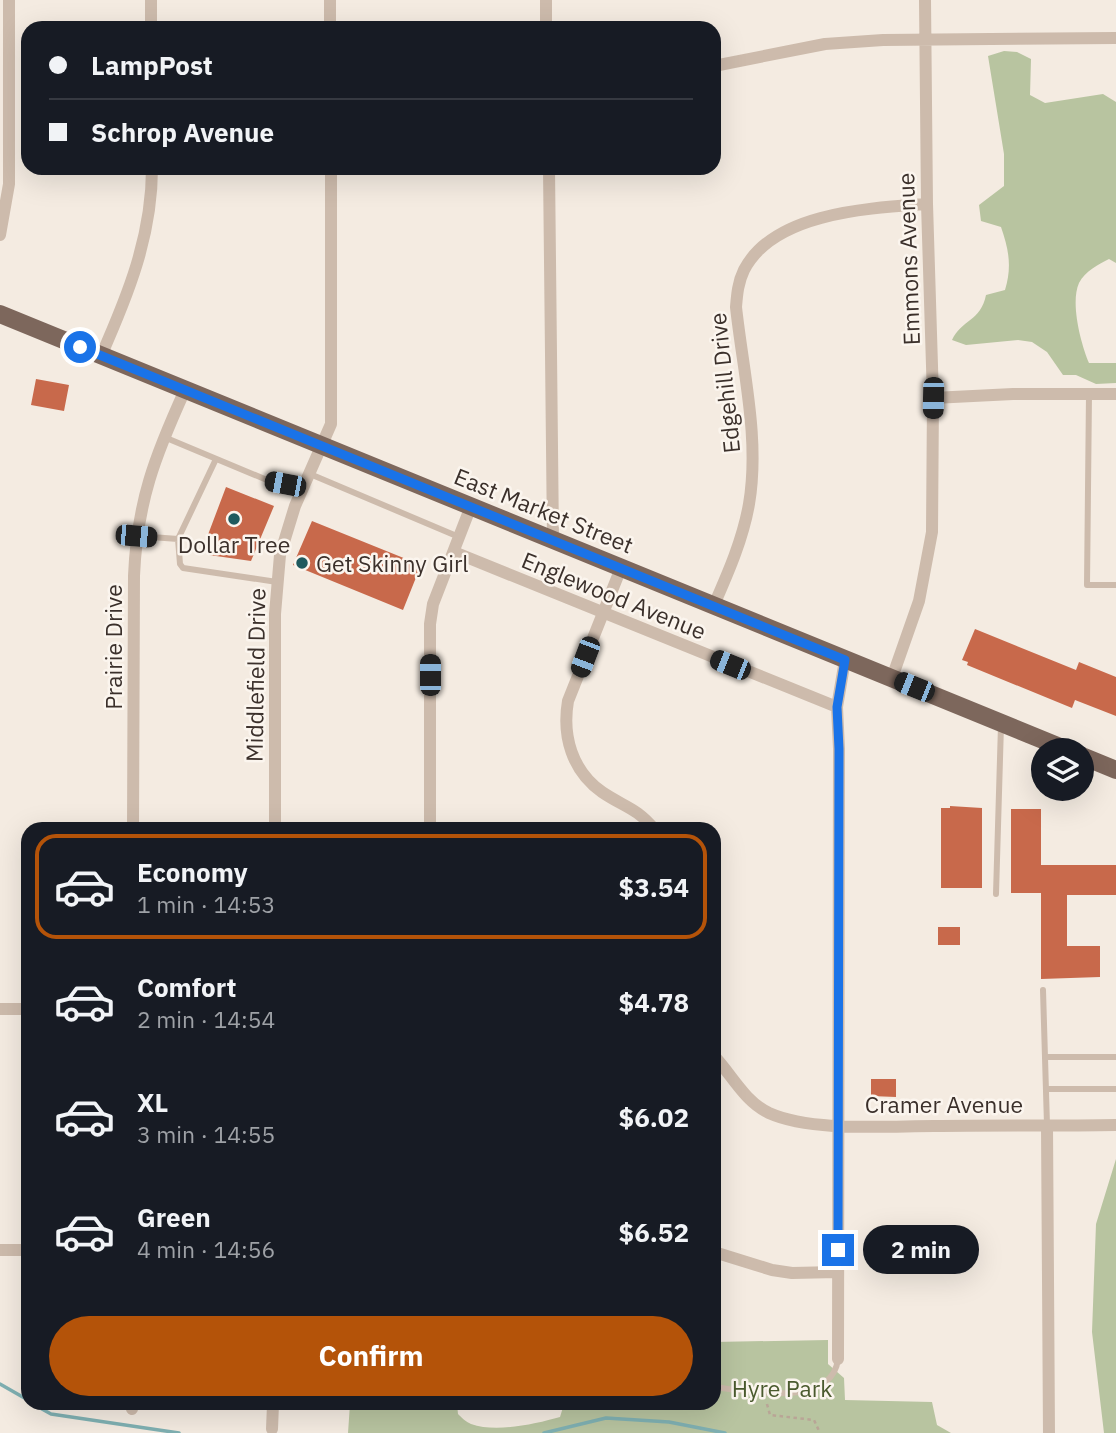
<!DOCTYPE html>
<html lang="en">
<head>
<meta charset="utf-8">
<style>
	:root { --surface:#171b24; --page:#242831; --text:#f1f3f6; --muted:#9ea1a6; --line:#363941; --accent:#b45309 }
	body { margin:0; font-family:"IBM Plex Sans",sans-serif; background:var(--page); color:var(--text); height:100vh; display:flex; flex-direction:column; font-size:26px; white-space:nowrap }
	* { box-sizing:border-box; margin:0 }
	p { font-size:23px; color:var(--muted) }
	.icon { flex:none; width:38px; height:38px; fill:none; stroke:currentColor; stroke-width:2; stroke-linecap:round; stroke-linejoin:round }
	.map { position:relative; flex:1; overflow:hidden }
	.sheet { position:absolute; left:21px; top:822px; width:700px; height:588px; display:flex; flex-direction:column; background:var(--surface); border-radius:21px; box-shadow:0 7px 28px #0002 }
	.sheet>* { flex:none }
	.hud { position:absolute; left:21px; top:21px; width:700px; height:154px; border-radius:21px; box-shadow:0 7px 28px #0002; display:grid; align-content:center; height:154px; padding:0 28px; background:var(--surface) }
	.buttons { position:absolute; left:1031px; top:738px; display:grid; gap:14px }
	.buttons a { display:grid; place-items:center; width:63px; height:63px; border-radius:50%; background:var(--surface); box-shadow:0 7px 28px #0002; font-size:35px }
	.end { position:absolute; width:32px; height:32px; margin:-16px; border:9px solid #1a73e8; background:#fff; box-shadow:0 0 0 4px #fff }
	.from { border-radius:50% }
	.bubble { position:absolute; height:49px; border-radius:24px; background:var(--surface); box-shadow:0 7px 28px #0002; font-size:23px; font-weight:700; line-height:49px; text-align:center }
	.car { position:absolute; width:21px; height:42px; margin:-21px -10px; border-radius:9px; box-shadow:0 0 5px 2px #0007; background:linear-gradient(#222 24%,#8ab4d8 0 40%,#222 0 76%,#8ab4d8 0 86%,#222 0) }
	.hud b { display:flex; align-items:center; gap:24px; height:66px; font-size:26px }
	.hud b+b { border-top:2px solid var(--line) }
	.hud i { width:18px; height:18px; background:var(--text) }
	ul { padding:12px 0 0; list-style:none }
	li { display:flex; align-items:center; gap:21px; height:105px; margin:0 14px 10px; padding:0 14px; border:4px solid transparent; border-radius:21px }
	li div { flex:1 }
	li b { display:block; font-size:26px }
	li em { font-style:normal; font-weight:700 }
	li.on { border-color:var(--accent) }
	li>.icon { width:63px; height:63px; stroke-width:1.5 }
	.button { display:flex; gap:14px; margin-top:auto; padding:14px 28px }
	.button a { flex:1; height:80px; border-radius:42px; background:var(--accent); color:#fff; font-size:28px; font-weight:700; line-height:80px; text-align:center }
	.map>svg:first-child { display:block }
	.green { fill:#b8c4a0 }
	.lines { fill:none; stroke-linecap:round; stroke-linejoin:round }
	.stream { stroke:#7fb0b2; stroke-width:3.5 }
	.building { fill:#c8694b }
	.path { stroke:#b9a596; stroke-width:2.5; stroke-dasharray:3.5 3.5; stroke-linecap:butt }
	.service { stroke:#cdbbac; stroke-width:6 }
	.minor { stroke:#cdbbac; stroke-width:12 }
	.primary { stroke:#7d675c; stroke-width:18 }
	.route { stroke:#1a73e8; stroke-width:9 }
	.poi-dot { fill:#1f5a5e; stroke:#fbf5ee; stroke-width:2.5 }
	.labels { text-anchor:middle; dominant-baseline:central; stroke-width:5; stroke-linejoin:round; paint-order:stroke }
	.street-label { font-size:23px; fill:#3b302b; stroke:#fbf5ee }
	.poi-label { font-size:23px; fill:#3b302b; stroke:#fbf5ee }
	.park-label { font-size:23px; fill:#4a5a2e; stroke:#fbf5ee }
</style>
</head>
<body>
<div class="map">
<svg width="1116" height="1433" viewBox="0 0 1116 1433">
	<rect width="100%" height="100%" fill="#f4ebe1"/>
	<path class="green" d="M1004 51 1017 52 1031 59 1030 95 1045 103 1103 94 1116 102V263L1109 259C1099 264 1085 271 1079 283 1070 303 1081 344 1089 363H1116V383L1096 384 1076 375H1063L1047 352 1032 342 1018 340 966 345 952 340C961 320 981 321 986 295L1005 290C1012 267 1009 250 1001 227L981 221 979 205 1004 186V154L988 56Z
		M1116 1159V1433H1104L1092 1332 1096 1224Z
		M828 1340V1364L844 1378 845 1400 932 1402 937 1425 951 1433H348L350 1404H457L458 1414C461 1417 466 1422 471 1424 496 1433 535 1424 560 1417L564 1404H714V1342Z"/>
	<g class="lines">
		<path class="stream" d="M0 1384 28 1400
			M33 1404 51 1414 179 1433
			M544 1433 606 1418 669 1422 725 1433"/>
	</g>
	<path class="building" d="M36 379 69 385 64 411 31 405Z
		M226 487 274 506 251 561 209 555 210 540H206Z
		M312 521 421 565 403 610 293 565Z
		M975 629 1076 670 1079 662 1116 677V716L1075 700 1072 708 967 665 968 662 962 660Z
		M950 806 982 808V888H941V808H950Z
		M1011 809H1041V865H1116V895H1067V946H1100V977L1041 979V893H1011Z
		M938 927H960V945H938Z
		M871 1079H896V1097L871 1096Z"/>
	<g class="lines">
		<path class="path" d="M767 1404 770 1415 814 1420 820 1433"/>
		<path class="service" d="M1089 394 1087 585H1116
			M164 437 267 480 303 487
			M310 474 459 537
			M138 536 178 539 216 459
			M178 539 180 564 183 568 277 582
			M996 894 1001 725
			M1043 990 1047 1125
			M1045 1057H1116
			M1046 1089H1116
			M714 1387C747 1391 832 1409 838 1359"/>
		<path class="minor" d="M151 0V28
			M330 0V28
			M546 0V28
			M714 66 825 44 883 40 1116 38
			M549 168 553 540
			M0 235 9 184V0
			M101 356C128 295 152 236 152 168
			M933 398 1013 394H1116
			M454 552 837 707
			M621 568 568 701C562 736 572 771 602 792 624 807 636 807 655 830
			M714 605C728 573 743 539 749 504 760 439 743 372 736 307 737 295 738 282 744 270 774 212 870 208 927 204
			M892 678 919 601 932 532 933 398 927 204 925 0
			M133 830 134 576C137 502 155 456 185 390
			M275 830V614L280 555 295 506 331 424V168
			M430 830V624L433 604 471 506
			M0 1009H28
			M714 1056C732 1075 744 1101 769 1113 811 1132 887 1126 934 1126 994 1125 1055 1126 1116 1125
			M1047 1126 1049 1433
			M0 1250H28
			M714 1252 772 1270 792 1273 837 1272
			M838 1359 839 749 837 707 845 660
			M132 1409 133 1404
			M272 1429 273 1404"/>
		<path class="primary" d="M0 314 1070 751
			M1082 756 1116 770"/>
	</g>
	<g class="lines">
		<path class="route" d="M80 347 845 660 837 707 839 749 838 1250"/>
	</g>
	<g class="poi-dot">
		<circle cx="234" cy="519" r="7"/>
		<circle cx="302" cy="563" r="7"/>
	</g>
	<g class="labels">
		<g class="street-label">
			<text transform="translate(908 259) rotate(-92)">Emmons Avenue</text>
			<text transform="translate(724 383) rotate(-96)">Edgehill Drive</text>
			<text transform="translate(544 510) rotate(22)">East Market Street</text>
			<text transform="translate(614 595) rotate(22)">Englewood Avenue</text>
			<text transform="translate(113 647) rotate(-90)">Prairie Drive</text>
			<text transform="translate(255 675) rotate(-89)">Middlefield Drive</text>
			<text x="944" y="1104">Cramer Avenue</text>
		</g>
		<g class="poi-label">
			<text x="234" y="544">Dollar Tree</text>
			<text x="316" y="563" text-anchor="start">Get Skinny Girl</text>
		</g>
		<g class="park-label">
			<text x="782" y="1388">Hyre Park</text>
		</g>
	</g>
</svg>
<div class="buttons">
<a><svg class="icon" aria-label="layers" viewBox="0 0 24 24"><path d="M12 4l9 5-9 5-9-5zM3 14l9 5 9-5"/></svg></a>
</div>
<i class="end from" style="left:80px;top:347px"></i>
<i class="end" style="left:838px;top:1250px"></i>
<div class="bubble" style="left:863px;top:1225px;width:116px">2 min</div>
<i class="car" style="left:933px;top:398px;rotate:181deg"></i>
<i class="car" style="left:285px;top:484px;rotate:281deg"></i>
<i class="car" style="left:136px;top:536px;rotate:95deg"></i>
<i class="car" style="left:585px;top:657px;rotate:201deg"></i>
<i class="car" style="left:730px;top:665px;rotate:292deg"></i>
<i class="car" style="left:430px;top:675px;rotate:0deg"></i>
<i class="car" style="left:914px;top:687px;rotate:292deg"></i>
<div class="hud">
<b><i class="from"></i>LampPost</b>
<b><i></i>Schrop Avenue</b>
</div>
<section class="sheet">
<ul>
<li class="on"><svg class="icon" aria-label="car" viewBox="0 0 24 24"><path d="M5 17H2v-5l4-1 3-4h7l3 4 3 1v5h-3M9 17h6M6 11h13"/><circle cx="7" cy="17" r="2"/><circle cx="17" cy="17" r="2"/></svg><div><b>Economy</b><p>1 min · 14:53</p></div><em>$3.54</em></li>
<li><svg class="icon" aria-label="car" viewBox="0 0 24 24"><path d="M5 17H2v-5l4-1 3-4h7l3 4 3 1v5h-3M9 17h6M6 11h13"/><circle cx="7" cy="17" r="2"/><circle cx="17" cy="17" r="2"/></svg><div><b>Comfort</b><p>2 min · 14:54</p></div><em>$4.78</em></li>
<li><svg class="icon" aria-label="car" viewBox="0 0 24 24"><path d="M5 17H2v-5l4-1 3-4h7l3 4 3 1v5h-3M9 17h6M6 11h13"/><circle cx="7" cy="17" r="2"/><circle cx="17" cy="17" r="2"/></svg><div><b>XL</b><p>3 min · 14:55</p></div><em>$6.02</em></li>
<li><svg class="icon" aria-label="car" viewBox="0 0 24 24"><path d="M5 17H2v-5l4-1 3-4h7l3 4 3 1v5h-3M9 17h6M6 11h13"/><circle cx="7" cy="17" r="2"/><circle cx="17" cy="17" r="2"/></svg><div><b>Green</b><p>4 min · 14:56</p></div><em>$6.52</em></li>
</ul>
<div class="button"><a>Confirm</a></div>
</section>
</div>
</body>
</html>
